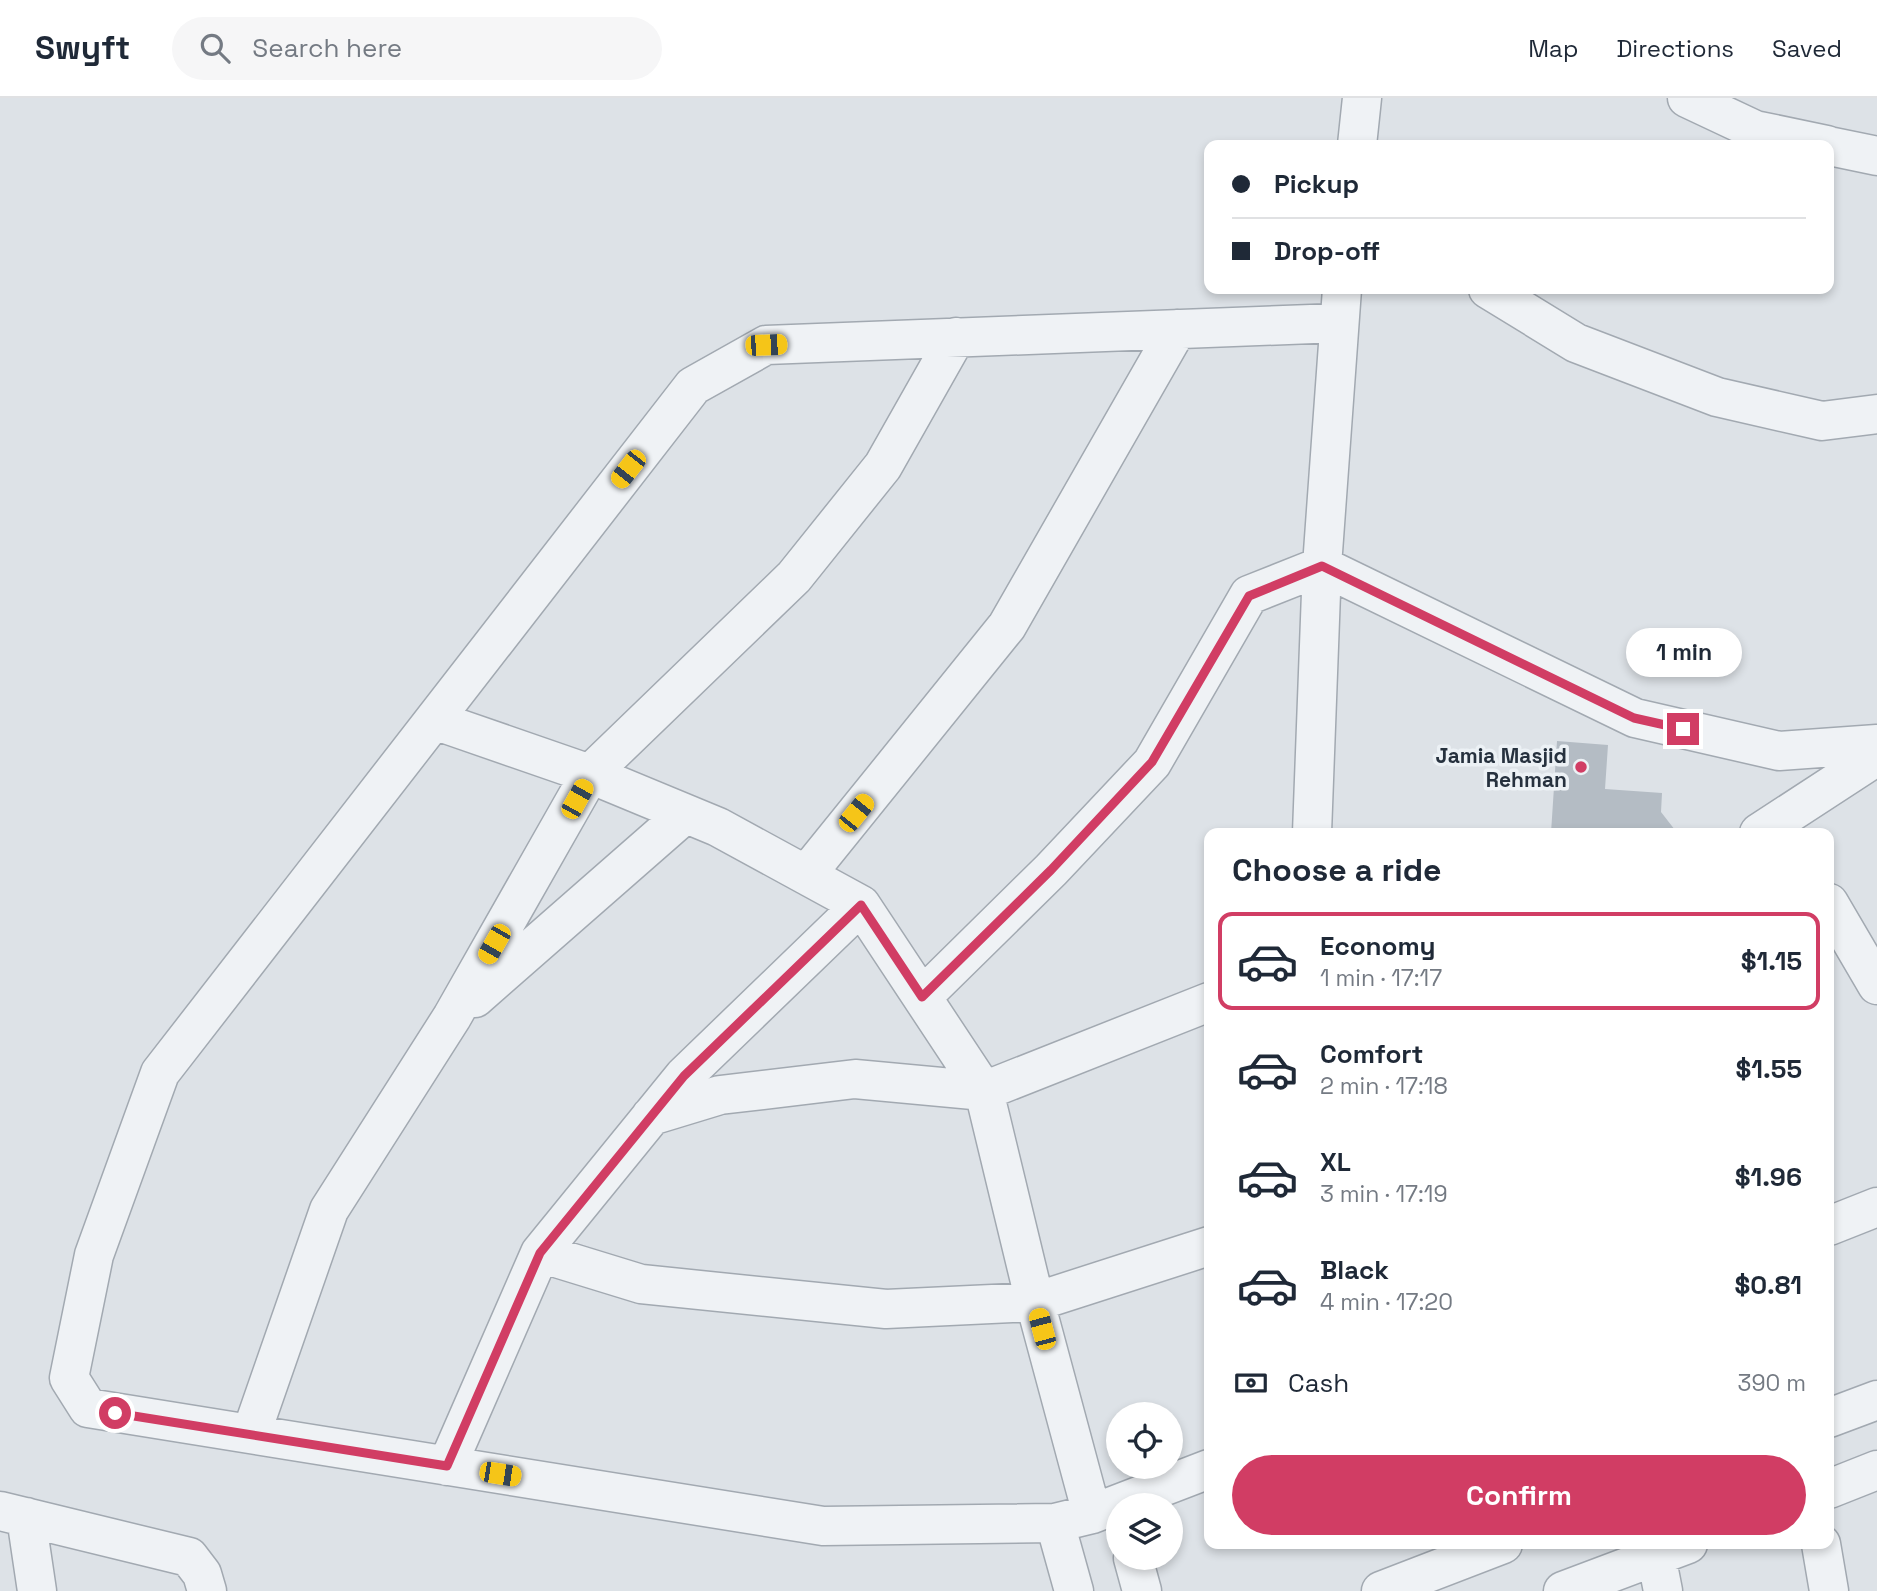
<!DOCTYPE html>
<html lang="en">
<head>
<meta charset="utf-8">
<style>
	:root { --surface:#fff; --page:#f6f6f7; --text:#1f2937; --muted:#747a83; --line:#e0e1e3; --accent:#d13d64 }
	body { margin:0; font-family:"Space Grotesk",sans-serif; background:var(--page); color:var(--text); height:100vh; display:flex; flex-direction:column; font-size:26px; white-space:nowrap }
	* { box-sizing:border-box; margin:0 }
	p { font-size:23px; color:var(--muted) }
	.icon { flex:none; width:38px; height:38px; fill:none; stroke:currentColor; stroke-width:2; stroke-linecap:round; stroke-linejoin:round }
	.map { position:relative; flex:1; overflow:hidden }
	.side { position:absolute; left:1204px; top:730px; width:630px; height:721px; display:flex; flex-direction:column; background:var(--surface); border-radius:14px; box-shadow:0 4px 10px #0003 }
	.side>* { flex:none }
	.hud { position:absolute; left:1204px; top:42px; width:630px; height:154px; border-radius:14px; box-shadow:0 4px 10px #0003; display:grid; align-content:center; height:154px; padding:0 28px; background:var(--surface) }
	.fabs { position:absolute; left:1106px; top:1304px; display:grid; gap:14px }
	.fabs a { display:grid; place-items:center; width:77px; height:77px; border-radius:50%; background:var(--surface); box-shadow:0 4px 10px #0003; font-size:35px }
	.end { position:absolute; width:32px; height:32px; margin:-16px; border:9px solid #d13d64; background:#fff; box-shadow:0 0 0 4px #fff }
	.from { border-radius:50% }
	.bubble { position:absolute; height:49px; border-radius:24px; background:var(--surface); box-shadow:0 4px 10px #0003; font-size:23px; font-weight:600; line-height:49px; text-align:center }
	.car { position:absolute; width:21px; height:42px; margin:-21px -10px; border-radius:9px; box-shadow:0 0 5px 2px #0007; background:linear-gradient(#f5c518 24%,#345 0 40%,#f5c518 0 76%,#345 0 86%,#f5c518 0) }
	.hud b { display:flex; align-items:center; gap:24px; height:66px; font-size:26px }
	.hud b+b { border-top:2px solid var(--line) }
	.hud i { width:18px; height:18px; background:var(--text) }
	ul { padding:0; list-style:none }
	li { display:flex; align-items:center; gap:21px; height:98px; margin:0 14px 10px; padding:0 14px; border:4px solid transparent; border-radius:14px }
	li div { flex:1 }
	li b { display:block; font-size:26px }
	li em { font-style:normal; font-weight:600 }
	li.selected { border-color:var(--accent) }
	li>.icon { width:63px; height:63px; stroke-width:1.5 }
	h2 { padding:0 28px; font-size:32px; line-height:84px }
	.pay { display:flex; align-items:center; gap:18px; height:77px; padding:0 28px; font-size:26px }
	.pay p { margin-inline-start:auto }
	.cta { display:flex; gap:14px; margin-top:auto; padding:14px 28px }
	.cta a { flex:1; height:80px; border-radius:42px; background:var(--accent); color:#fff; font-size:28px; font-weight:600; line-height:80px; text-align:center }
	header { display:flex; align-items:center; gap:42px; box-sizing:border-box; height:98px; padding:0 35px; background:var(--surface); border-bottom:2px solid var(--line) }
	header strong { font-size:33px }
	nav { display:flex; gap:38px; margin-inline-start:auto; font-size:24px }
	.search { width:490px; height:63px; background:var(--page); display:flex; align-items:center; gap:18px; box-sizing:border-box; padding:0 24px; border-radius:38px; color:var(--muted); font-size:26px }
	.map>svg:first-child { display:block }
	.building { fill:#b4bcc4 }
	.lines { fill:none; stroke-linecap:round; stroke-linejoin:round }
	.minor-casing { stroke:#a2a9b1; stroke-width:41 }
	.minor { stroke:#eff2f5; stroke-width:38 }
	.route { stroke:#d13d64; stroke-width:9 }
	.poi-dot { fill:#d13d64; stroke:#ecf1f5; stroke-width:2.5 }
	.labels { text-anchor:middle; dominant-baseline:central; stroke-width:7; stroke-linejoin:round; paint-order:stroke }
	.poi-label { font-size:21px; font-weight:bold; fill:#26313e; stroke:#ecf1f5; text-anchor:end }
</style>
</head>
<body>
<header>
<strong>Swyft</strong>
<div class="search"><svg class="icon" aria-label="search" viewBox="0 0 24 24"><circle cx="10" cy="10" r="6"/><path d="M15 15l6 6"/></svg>Search here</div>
<nav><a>Map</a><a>Directions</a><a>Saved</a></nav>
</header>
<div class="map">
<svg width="1877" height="1493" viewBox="0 0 1877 1493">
	<rect width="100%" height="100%" fill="#dde2e7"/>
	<path class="building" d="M1557 643 1608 647 1605 691 1662 695 1661 714 1675 732 1674 735H1551Z"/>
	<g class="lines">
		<defs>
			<path id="minor" d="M1687 0 1755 32 1827 47
				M1357 47 1362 0
				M1829 48 1877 58
				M1488 191 1576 245 1717 299 1822 323 1877 316
				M434 622 590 676 718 729 861 807 984 993 1035 1204 1092 1416
				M1312 735 1322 468 1342 191
				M1759 735 1877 658
				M806 777 1007 528 1177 231
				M1829 805 1877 887
				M922 899 1051 772 1152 665 1249 497 1322 468 1635 620 1779 653 1877 646
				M475 900 685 716
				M651 1018 720 997 855 981 984 993 1209 904
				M1829 1128 1877 1109
				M540 1155 641 1186 886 1211 1035 1204 1209 1148
				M1829 1320 1877 1302
				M251 1336 329 1112 452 919 590 676 794 479 883 368 956 239
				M447 1368 540 1155 684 978 861 807
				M1209 1371 1092 1416 1055 1425 823 1428 88 1310 69 1280 94 1157 160 975 693 288 766 247 1338 225
				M1829 1391 1877 1372
				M0 1413 189 1459 202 1476 207 1493
				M26 1419 37 1493
				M1055 1425 1074 1493
				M1821 1446 1829 1493
				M1656 1457 1663 1493
				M1133 1460 1142 1493
				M1381 1493 1503 1446
				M1563 1493 1688 1446"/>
		</defs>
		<use href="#minor" class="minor-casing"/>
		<use href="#minor" class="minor"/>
	</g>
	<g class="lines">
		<path class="route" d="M115 1315 447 1368 540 1155 684 978 861 807 922 899 1051 772 1152 664 1249 498 1322 468 1634 620 1683 631"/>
	</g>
	<circle class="poi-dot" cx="1581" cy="669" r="7"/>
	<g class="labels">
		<g class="poi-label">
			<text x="1567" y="657">Jamia Masjid<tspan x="1567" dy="24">Rehman</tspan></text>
		</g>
	</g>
</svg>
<div class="fabs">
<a><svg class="icon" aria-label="locate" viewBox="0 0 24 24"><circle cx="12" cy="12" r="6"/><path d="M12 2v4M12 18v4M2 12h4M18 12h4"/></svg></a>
<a><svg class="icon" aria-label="layers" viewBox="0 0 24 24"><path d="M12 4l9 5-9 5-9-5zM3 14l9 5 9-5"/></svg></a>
</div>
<i class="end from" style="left:115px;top:1315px"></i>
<i class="end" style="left:1683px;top:631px"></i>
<div class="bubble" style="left:1626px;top:530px;width:116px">1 min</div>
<i class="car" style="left:766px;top:247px;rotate:88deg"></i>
<i class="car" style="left:628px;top:371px;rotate:218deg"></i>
<i class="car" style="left:577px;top:701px;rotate:29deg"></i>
<i class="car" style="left:856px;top:715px;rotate:39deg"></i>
<i class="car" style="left:494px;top:846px;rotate:210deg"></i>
<i class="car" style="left:1042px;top:1231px;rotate:345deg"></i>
<i class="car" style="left:500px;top:1376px;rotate:99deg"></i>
<div class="hud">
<b><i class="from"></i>Pickup</b>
<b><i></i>Drop-off</b>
</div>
<section class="side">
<h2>Choose a ride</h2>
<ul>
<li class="selected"><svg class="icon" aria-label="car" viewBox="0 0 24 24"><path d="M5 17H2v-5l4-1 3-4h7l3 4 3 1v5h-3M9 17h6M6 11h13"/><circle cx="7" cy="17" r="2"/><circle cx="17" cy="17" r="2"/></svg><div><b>Economy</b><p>1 min · 17:17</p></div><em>$1.15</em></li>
<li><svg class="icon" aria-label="car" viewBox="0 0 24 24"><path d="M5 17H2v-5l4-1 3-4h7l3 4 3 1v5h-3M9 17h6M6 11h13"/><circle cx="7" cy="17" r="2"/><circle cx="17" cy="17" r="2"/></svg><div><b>Comfort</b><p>2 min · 17:18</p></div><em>$1.55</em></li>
<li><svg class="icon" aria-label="car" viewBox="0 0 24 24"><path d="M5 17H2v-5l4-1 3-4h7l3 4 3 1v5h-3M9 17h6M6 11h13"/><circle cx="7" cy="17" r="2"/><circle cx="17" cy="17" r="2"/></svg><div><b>XL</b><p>3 min · 17:19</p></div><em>$1.96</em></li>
<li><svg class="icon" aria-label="car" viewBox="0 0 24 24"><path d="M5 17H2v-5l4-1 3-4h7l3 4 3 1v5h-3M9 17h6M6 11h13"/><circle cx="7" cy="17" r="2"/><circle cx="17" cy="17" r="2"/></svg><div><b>Black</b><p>4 min · 17:20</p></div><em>$0.81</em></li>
</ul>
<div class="pay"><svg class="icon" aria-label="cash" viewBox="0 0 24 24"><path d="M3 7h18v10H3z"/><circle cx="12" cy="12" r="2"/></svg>Cash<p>390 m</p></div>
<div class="cta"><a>Confirm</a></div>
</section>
</div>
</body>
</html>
